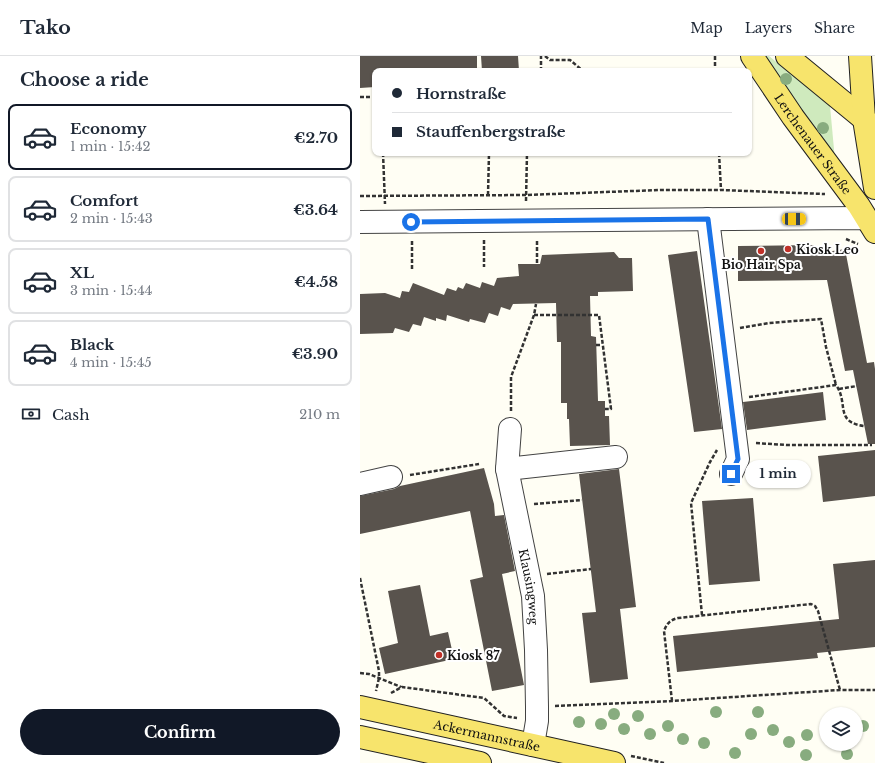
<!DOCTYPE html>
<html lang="en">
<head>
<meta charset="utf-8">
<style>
	:root { --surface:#fff; --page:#f6f6f7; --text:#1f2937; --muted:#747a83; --line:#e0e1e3; --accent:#111827 }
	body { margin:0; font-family:"Libre Baskerville",serif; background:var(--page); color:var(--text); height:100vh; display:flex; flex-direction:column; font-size:15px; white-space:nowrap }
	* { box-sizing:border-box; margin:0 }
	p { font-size:13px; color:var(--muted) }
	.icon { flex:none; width:22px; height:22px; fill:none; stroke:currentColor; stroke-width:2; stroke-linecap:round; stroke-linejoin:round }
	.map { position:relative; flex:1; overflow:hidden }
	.sheet { display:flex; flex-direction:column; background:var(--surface); width:360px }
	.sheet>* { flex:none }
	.top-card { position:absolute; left:12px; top:12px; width:380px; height:88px; border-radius:8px; box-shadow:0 1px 3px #0004; display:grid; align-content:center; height:88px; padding:0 20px; background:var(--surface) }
	.fabs { position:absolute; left:459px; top:651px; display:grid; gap:8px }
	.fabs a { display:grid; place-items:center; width:44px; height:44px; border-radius:50%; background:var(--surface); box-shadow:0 1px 3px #0004; font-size:20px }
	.end { position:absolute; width:18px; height:18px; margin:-9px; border:5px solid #1a73e8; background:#fff; box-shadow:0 0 0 2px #fff }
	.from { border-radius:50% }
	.bubble { position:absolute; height:28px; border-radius:14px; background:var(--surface); box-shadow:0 1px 3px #0004; font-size:13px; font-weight:700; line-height:28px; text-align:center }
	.car { position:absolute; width:12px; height:24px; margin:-12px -6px; border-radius:5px; box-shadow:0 0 3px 1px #0007; background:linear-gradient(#f5c518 24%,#345 0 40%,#f5c518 0 76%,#345 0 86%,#f5c518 0) }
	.top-card b { display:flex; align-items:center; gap:14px; height:38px; font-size:15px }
	.top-card b+b { border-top:1px solid var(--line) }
	.top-card i { width:10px; height:10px; background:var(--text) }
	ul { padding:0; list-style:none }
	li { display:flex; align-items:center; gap:12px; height:66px; margin:0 8px 6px; padding:0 12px; border:2px solid var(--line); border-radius:8px }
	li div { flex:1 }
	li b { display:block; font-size:15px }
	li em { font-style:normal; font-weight:700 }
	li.current { border-color:var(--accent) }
	li>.icon { width:36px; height:36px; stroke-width:1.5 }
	h2 { padding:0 20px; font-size:18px; line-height:48px }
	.pay { display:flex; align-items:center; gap:10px; height:44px; padding:0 20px; font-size:15px }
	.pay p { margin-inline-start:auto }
	.action { display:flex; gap:8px; margin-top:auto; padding:8px 20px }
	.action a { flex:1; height:46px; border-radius:24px; background:var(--accent); color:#fff; font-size:16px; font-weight:700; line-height:46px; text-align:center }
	header { display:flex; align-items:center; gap:24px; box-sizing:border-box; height:56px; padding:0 20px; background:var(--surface); border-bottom:1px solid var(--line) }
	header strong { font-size:19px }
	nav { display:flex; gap:22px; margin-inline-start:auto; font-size:14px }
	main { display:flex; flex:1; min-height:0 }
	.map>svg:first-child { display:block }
	.green { fill:#cfeabd }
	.building { fill:#59534d }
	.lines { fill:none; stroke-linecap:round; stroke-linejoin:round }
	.minor-casing { stroke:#434343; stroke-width:24 }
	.major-casing { stroke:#212121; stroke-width:24 }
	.path { stroke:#323232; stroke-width:2.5; stroke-dasharray:4 2; stroke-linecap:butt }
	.minor { stroke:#fff; stroke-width:22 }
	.major { stroke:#f7e46c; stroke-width:22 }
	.tree { fill:#88ac7f }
	.route { stroke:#1a73e8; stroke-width:5 }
	.poi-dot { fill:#c03128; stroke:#fff; stroke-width:1.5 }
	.labels { text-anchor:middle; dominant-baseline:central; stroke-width:4; stroke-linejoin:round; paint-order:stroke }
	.street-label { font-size:12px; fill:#101010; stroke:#fff }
	.poi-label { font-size:12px; font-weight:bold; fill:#101010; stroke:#fff; text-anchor:start }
</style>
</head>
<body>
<header>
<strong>Tako</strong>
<nav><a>Map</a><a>Layers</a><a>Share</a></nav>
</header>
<main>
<section class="sheet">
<h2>Choose a ride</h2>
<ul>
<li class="current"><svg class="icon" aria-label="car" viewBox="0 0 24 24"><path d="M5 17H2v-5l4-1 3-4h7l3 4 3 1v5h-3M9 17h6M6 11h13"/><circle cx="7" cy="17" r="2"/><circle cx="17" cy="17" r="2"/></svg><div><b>Economy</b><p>1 min · 15:42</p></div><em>€2.70</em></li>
<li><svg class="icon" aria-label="car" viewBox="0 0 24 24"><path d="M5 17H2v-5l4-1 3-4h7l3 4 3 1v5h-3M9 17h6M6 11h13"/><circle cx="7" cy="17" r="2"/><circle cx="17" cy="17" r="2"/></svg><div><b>Comfort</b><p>2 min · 15:43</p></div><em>€3.64</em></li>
<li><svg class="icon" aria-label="car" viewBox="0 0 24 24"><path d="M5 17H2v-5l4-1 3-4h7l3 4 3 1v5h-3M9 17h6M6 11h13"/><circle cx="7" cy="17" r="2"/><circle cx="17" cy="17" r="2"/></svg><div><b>XL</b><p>3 min · 15:44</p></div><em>€4.58</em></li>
<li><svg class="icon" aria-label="car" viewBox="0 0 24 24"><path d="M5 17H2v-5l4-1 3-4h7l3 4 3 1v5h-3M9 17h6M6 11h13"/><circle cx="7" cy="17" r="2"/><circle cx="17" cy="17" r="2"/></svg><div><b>Black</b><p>4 min · 15:45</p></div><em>€3.90</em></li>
</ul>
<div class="pay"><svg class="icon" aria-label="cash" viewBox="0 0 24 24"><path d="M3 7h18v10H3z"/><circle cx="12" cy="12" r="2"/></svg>Cash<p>210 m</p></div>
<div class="action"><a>Confirm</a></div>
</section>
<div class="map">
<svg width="515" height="707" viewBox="0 0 515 707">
	<rect width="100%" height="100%" fill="#fffef4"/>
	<path class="green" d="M400 0H409L470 50 475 104Z"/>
	<path class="building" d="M0 0H117V12L62 15H15V31L0 32Z
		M121 0H158L159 15H122Z
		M454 189V198L485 193 507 307 514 306 515 313V388H508L493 314 485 315 467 224 378 225V190Z
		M337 195 362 373 334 376 308 199Z
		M254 196 259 202H272L273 235 238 236V240H230L231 280 236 281 238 345H245V360H249L250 389 210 390 209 363H207V347H201V286H197L196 247 153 248 150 254 141 251 138 260 129 257 125 267 110 263 109 266 87 259 86 265 76 262V265L64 261 61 270 53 268 49 276 35 272 33 277 0 278V238L25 237 40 242 42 235 49 236 53 227 84 239 87 232 96 235 98 231 103 233 106 227 120 232 122 226 134 230 137 222 159 220 158 208H180L182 199Z
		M463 336 466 364 387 374 383 346Z
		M515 394V440L463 446 458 400Z
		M124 412 134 448 135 460 144 459 155 515 142 518 164 629 132 635 110 524 123 521 110 455 0 478V440L34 433 40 430Z
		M259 413 276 551 260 553 268 623 230 627 222 557 236 556 219 418Z
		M393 442 400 525 349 529 342 445Z
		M515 504V591L457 597 458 602 317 616 313 580 479 563 473 508Z
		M60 529 70 580 88 576 94 603 25 618 19 592 38 587 28 535Z"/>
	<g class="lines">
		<defs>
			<g id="minor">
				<path d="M348 163 378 403 371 418"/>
				<path d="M0 166 501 162 508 164"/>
				<path id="s1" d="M150 373 147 413 173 540 176 594 177 651V665L173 689"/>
				<path d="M147 413 256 401"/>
				<path d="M0 428 31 421"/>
			</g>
			<g id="major">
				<path id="s2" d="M392 0 433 61 499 150 515 176"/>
				<path d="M427 0 511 69"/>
				<path d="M500 0 504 63 515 132"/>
				<path id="s3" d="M0 651 254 707"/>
				<path d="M0 681 120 707"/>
			</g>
		</defs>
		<use href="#minor" class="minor-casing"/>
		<use href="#major" class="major-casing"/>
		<path class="path" d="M185 0 190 4H210L223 15
			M355 0V15
			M181 15V0
			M0 41H15
			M23 97 25 148
			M359 97 361 134
			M128 139 129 97
			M0 140 166 139 300 134H361L465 138
			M166 145 167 97
			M486 183 498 188
			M124 184V211
			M52 185V213
			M177 185V208
			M174 259H239L251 353H245
			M380 272 409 267 461 263 466 291 476 329
			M236 289H242
			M479 333 497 330
			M389 341 476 329C489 347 474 366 504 370
			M151 355V321L174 259 176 248
			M396 387 427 389H512
			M50 419 119 408
			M174 448 222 444
			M187 518 231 513
			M0 522 19 615V622L16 635
			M342 559 331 447 350 406 357 394
			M0 617 9 618 41 631
			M31 637 42 631 124 642 144 660 157 662
			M312 645 304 575C307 567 310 564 318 562L451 548 455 550 458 555 480 634
			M195 650 312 645 480 634H515
			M271 700 304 707"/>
		<use href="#minor" class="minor"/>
		<use href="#major" class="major"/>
	</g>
	<g class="tree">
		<circle cx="426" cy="23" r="6"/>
		<circle cx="463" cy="72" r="6"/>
		<circle cx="356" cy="656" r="6"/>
		<circle cx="398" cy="656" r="6"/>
		<circle cx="254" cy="658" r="6"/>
		<circle cx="278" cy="660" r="6"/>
		<circle cx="219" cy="666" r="6"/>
		<circle cx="241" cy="668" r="6"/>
		<circle cx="308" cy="670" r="6"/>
		<circle cx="503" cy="670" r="6"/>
		<circle cx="264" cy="673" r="6"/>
		<circle cx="413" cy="674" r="6"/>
		<circle cx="290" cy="678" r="6"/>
		<circle cx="391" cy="678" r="6"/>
		<circle cx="447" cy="679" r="6"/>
		<circle cx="323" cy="683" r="6"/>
		<circle cx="429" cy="686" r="6"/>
		<circle cx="344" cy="687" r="6"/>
		<circle cx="375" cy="697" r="6"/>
		<circle cx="487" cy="698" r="6"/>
		<circle cx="446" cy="699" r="6"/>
	</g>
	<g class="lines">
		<path class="route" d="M51 166 348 163 378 403 371 418"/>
	</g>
	<g class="poi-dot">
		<circle cx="428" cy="193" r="4"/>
		<circle cx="401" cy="195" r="4"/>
		<circle cx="79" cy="599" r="4"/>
	</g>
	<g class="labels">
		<g class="street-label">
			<text stroke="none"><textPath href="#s2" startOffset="107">Lerchenauer Straße</textPath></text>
			<text stroke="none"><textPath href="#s1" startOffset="160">Klausingweg</textPath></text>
			<text stroke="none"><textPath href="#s3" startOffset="130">Ackermannstraße</textPath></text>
		</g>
		<g class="poi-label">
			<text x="436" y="193">Kiosk Leo</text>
			<text x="401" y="208" text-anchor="middle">Bio Hair Spa</text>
			<text x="87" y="599">Kiosk 87</text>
		</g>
	</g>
</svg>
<div class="fabs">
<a><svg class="icon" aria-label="layers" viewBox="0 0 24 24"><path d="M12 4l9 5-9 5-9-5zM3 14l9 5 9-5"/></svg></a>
</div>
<i class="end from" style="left:51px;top:166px"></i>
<i class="end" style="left:371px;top:418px"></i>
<div class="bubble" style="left:385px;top:404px;width:66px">1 min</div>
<i class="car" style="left:434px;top:163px;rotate:90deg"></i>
<div class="top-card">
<b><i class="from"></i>Hornstraße</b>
<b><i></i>Stauffenbergstraße</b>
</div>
</div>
</main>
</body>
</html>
